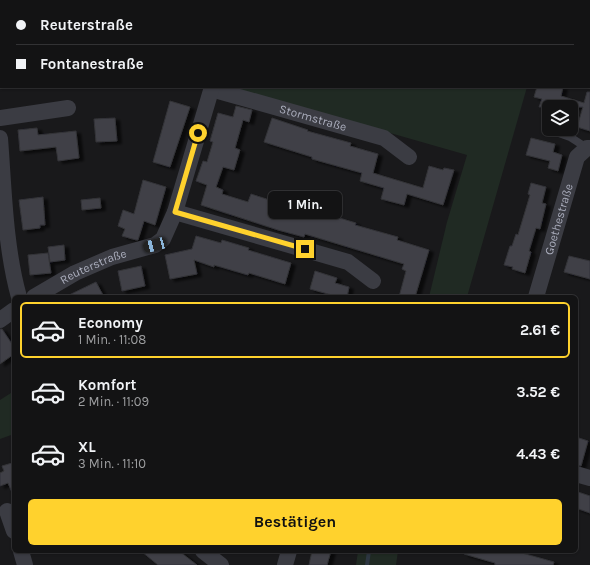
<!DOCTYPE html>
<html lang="de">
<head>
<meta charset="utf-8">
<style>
	:root { --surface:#131314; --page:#1c1c1d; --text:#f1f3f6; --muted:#9d9ea0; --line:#323234; --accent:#ffd22d }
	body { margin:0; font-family:Karla,sans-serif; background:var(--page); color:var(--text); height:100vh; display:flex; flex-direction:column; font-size:15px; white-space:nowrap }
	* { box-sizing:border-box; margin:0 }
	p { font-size:13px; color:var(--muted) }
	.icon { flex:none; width:22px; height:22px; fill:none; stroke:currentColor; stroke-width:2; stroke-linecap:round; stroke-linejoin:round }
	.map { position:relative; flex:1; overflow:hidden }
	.panel { position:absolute; left:12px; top:295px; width:566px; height:258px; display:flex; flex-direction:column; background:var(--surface); border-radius:6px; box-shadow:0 1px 3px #0004,0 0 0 1px var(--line) }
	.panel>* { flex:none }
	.top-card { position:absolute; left:0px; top:0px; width:590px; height:88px; box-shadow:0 1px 3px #0004,0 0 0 1px var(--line); display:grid; align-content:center; height:88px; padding:0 16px; background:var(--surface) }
	.fabs { position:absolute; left:542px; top:100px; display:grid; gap:8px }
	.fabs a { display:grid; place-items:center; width:36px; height:36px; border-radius:6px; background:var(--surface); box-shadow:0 1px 3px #0004,0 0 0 1px var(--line); font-size:20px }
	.end { position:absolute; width:18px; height:18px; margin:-9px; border:5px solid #ffd22d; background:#111; box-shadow:0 0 0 2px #111 }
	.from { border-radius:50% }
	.bubble { position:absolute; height:28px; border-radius:6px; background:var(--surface); box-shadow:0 1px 3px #0004,0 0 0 1px var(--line); font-size:13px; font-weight:700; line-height:28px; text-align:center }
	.car { position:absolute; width:12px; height:24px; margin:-12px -6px; border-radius:5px; box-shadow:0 0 3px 1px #0007; background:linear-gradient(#222 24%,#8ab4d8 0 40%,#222 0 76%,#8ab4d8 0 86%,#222 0) }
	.top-card b { display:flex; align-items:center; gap:14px; height:38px; font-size:15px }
	.top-card b+b { border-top:1px solid var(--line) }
	.top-card i { width:10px; height:10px; background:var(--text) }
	ul { padding:7px 0 0; list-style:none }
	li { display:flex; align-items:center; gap:12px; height:56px; margin:0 8px 6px; padding:0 8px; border:2px solid transparent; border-radius:6px }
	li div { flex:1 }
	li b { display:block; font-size:15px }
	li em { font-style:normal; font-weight:700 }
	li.current { border-color:var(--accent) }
	li>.icon { width:36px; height:36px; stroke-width:1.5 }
	.primary-button { display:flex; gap:8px; margin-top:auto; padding:8px 16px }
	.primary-button a { flex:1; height:46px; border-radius:6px; background:var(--accent); color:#111; font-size:16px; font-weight:700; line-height:46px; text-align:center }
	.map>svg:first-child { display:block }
	.green { fill:#202a23 }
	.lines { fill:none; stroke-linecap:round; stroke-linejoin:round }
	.stream { stroke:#2d3641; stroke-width:4 }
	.building { fill:#404146; stroke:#333338; filter:url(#shadow) }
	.service { stroke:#3b3c43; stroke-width:8 }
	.minor { stroke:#3b3c43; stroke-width:16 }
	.route { stroke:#ffd22d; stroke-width:5 }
	.labels { text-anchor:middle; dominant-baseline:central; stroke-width:3; stroke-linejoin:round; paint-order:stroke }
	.street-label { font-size:12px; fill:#aaadbc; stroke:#141416 }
</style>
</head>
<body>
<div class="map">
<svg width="590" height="565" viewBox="0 0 590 565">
	<defs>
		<filter id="shadow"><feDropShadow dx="4.5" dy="2.5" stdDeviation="1" flood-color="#0009"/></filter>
	</defs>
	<rect width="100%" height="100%" fill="#19191b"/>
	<path class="green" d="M245 0H342L344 1H244Z
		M504 0H590V76L589 1H503Z
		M230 87H527L467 297H429L447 222 467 155Z
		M14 391V434L0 439V400Z
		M358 551H398L396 565H356Z"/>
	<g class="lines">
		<path class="stream" d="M367 565 369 551"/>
	</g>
	<path class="building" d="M537 87H563L561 96 584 103 587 92H590V131L577 127 583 107H539L542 99 534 97Z
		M170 101 190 107 170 167 153 162Z
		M236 106 252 110 249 122 243 120 235 148 240 150 234 170 223 167 216 187 223 190 222 194 248 202 251 194 285 205 286 204 336 218V217L356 223 355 225 398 237 397 240 429 250 415 297H399L406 271 402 269 404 264 305 234 304 237 278 230 201 205 207 185 196 181 203 161 207 162 213 142 210 141 218 113 233 117Z
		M115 118 117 141 96 142 94 119Z
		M272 118 308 130 307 131 351 143 350 146 378 154 373 173 423 188 429 166 443 170 444 168 454 170 443 205 407 194 404 205 381 199 384 188 360 181 362 173 312 159V157L264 142Z
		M37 128 38 135 76 131 79 158 58 161 56 147 20 151 18 130Z
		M531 138 555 144 553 152 562 155 558 171 548 168 550 161 526 155Z
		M143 180 166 187 155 225 144 221 138 240H136L122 236 125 229 118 226 123 210 134 214Z
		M531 183 546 187 542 203 546 204 540 229 536 228 529 251 531 252 525 273 512 269 513 267 504 265 510 246H512L516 234 518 235 530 195 528 194Z
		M43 197 45 225H40V228L23 230 19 200Z
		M100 198 101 208 82 210 81 200Z
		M196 236 221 243 222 240 249 248 248 250 291 263 285 284 249 273 248 275 214 265V267L194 260 197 274 170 279 165 255 192 249Z
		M64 245 65 260 50 262 48 247Z
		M48 253 51 273 30 275 28 255Z
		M569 256 590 261V279L564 272Z
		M141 266 145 286 122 291 118 271Z
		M315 271 337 278 335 283 349 287 347 297H331L332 295 310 289Z
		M96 282 104 297H65Z
		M0 329H2L14 347V354L0 364Z
		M576 437 588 441 581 466 576 465Z
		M12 463 14 467V495H13L8 483 0 486V473L4 471 2 466Z
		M578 492 590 496V513L576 508V500Z
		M141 551H179L197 565H158Z
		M312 551H331L327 565H309Z
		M464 551H522V553L554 562 553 565H495V563L464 554Z"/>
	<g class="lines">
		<path class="service" d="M367 1 368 0
			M556 132 570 137 587 148"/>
		<g class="minor">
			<path d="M152 0 153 1"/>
			<path id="s1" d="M211 89 384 138 409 157"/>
			<path d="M0 118 68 108"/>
			<path d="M0 138C4 190 5 247 19 297"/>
			<path d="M175 212 348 262 373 281"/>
			<path id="s2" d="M34 297 75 273 112 257 155 245 163 239 175 212 212 87"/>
			<path id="s3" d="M536 297 577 157 587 148H590"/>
			<path d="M0 320 14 310"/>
			<path d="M576 474 590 478"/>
			<path d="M7 511 14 531"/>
			<path d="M21 551 25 565"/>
			<path d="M203 551 221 565"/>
			<path d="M285 565 289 551"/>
		</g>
	</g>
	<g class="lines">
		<path class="route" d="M198 133 175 212 305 249"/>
	</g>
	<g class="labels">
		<g class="street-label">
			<text stroke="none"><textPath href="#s1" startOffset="106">Stormstraße</textPath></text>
			<text stroke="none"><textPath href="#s3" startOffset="81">Goethestraße</textPath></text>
			<text stroke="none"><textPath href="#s2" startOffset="67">Reuterstraße</textPath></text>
		</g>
	</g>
</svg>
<div class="fabs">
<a><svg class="icon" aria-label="layers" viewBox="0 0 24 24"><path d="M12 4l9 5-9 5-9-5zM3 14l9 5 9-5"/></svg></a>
</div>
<i class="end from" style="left:198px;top:133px"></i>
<i class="end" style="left:305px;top:249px"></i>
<div class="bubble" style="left:268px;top:191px;width:74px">1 Min.</div>
<i class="car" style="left:155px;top:245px;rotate:255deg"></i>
<div class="top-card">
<b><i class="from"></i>Reuterstraße</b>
<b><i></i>Fontanestraße</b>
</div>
<section class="panel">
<ul>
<li class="current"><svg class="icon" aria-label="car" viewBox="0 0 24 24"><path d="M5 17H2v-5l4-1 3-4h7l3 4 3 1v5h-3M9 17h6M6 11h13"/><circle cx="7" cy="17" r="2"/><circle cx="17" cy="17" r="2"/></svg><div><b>Economy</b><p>1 Min. · 11:08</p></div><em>2.61 €</em></li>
<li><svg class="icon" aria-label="car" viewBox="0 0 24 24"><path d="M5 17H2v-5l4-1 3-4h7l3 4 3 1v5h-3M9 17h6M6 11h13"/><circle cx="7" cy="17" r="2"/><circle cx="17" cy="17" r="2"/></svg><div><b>Komfort</b><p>2 Min. · 11:09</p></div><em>3.52 €</em></li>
<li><svg class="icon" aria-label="car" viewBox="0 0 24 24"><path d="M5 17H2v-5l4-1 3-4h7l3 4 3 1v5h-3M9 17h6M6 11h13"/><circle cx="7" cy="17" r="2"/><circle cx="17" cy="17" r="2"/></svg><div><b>XL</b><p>3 Min. · 11:10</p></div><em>4.43 €</em></li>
</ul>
<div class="primary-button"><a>Bestätigen</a></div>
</section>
</div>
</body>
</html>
